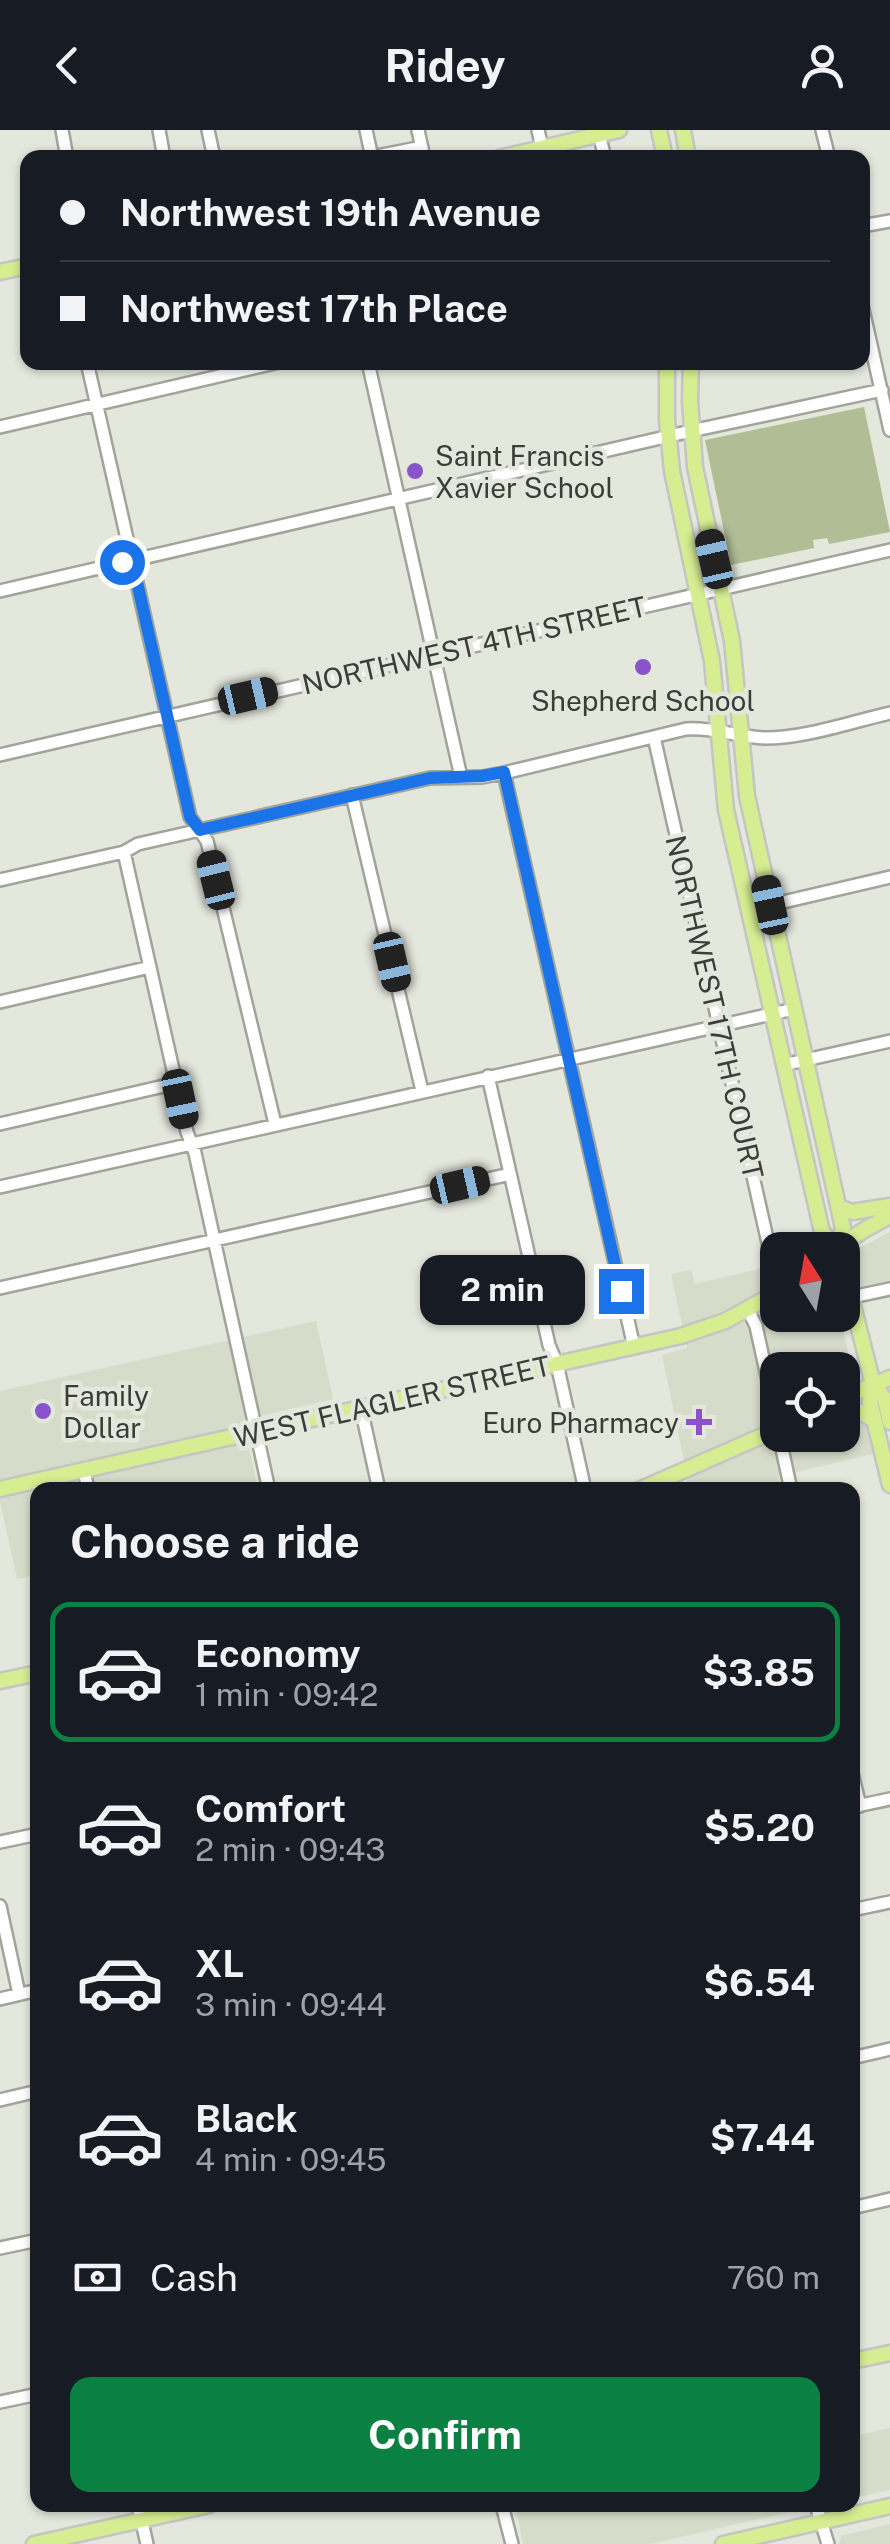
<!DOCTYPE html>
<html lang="en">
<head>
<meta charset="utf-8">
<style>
	:root { --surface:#171b24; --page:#242831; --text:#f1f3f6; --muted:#9ea1a6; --line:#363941; --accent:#0b8043 }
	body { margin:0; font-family:"Public Sans",sans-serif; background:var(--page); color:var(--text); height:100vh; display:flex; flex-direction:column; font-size:38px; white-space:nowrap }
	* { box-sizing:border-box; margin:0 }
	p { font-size:32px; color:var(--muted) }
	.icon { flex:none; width:55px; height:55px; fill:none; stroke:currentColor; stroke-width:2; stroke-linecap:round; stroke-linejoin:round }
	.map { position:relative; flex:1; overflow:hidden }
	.sheet { position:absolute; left:30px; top:1352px; width:830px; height:1030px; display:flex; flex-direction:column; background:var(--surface); border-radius:20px; box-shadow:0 2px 8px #0004 }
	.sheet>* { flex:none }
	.hud { position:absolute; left:20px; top:20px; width:850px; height:220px; border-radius:20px; box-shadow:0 2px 8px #0004; display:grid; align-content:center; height:220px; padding:0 40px; background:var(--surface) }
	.needle { width:65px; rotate:349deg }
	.controls { position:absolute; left:760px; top:1102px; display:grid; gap:20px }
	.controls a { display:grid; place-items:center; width:100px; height:100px; border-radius:20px; background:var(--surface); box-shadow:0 2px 8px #0004; font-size:50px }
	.end { position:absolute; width:45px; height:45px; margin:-22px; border:12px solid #1a73e8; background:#fff; box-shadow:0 0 0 5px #fff }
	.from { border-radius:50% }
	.bubble { position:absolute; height:70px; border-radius:20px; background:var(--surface); box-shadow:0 2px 8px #0004; font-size:32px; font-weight:700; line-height:70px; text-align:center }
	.car { position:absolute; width:30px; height:60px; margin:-30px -15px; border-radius:12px; box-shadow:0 0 8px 2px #0007; background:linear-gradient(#222 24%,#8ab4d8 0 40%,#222 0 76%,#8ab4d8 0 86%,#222 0) }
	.hud b { display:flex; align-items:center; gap:35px; height:95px; font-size:38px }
	.hud b+b { border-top:2px solid var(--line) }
	.hud i { width:25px; height:25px; background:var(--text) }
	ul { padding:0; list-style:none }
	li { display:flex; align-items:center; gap:30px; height:140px; margin:0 20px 15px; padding:0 20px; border:5px solid transparent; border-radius:20px }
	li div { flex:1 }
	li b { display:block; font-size:38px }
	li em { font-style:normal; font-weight:700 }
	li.on { border-color:var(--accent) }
	li>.icon { width:90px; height:90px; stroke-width:1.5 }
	h2 { padding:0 40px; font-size:45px; line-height:120px }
	.pay { display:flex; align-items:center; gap:25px; height:110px; padding:0 40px; font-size:38px }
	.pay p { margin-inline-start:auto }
	.primary-button { display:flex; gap:20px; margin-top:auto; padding:20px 40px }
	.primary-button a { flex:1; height:115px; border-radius:20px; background:var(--accent); color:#fff; font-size:40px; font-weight:700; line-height:115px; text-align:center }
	header { display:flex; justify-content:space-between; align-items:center; height:130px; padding:0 40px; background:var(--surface); font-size:45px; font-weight:700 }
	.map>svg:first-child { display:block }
	.built { fill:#d6dcca; fill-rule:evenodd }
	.green { fill:#b0bd95 }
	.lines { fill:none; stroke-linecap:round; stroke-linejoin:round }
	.minor-casing { stroke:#a1a49a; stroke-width:16 }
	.major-casing { stroke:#c4c5c4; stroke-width:19 }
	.minor { stroke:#fff; stroke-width:11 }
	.major { stroke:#d7ed92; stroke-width:14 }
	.route { stroke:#1a73e8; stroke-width:12 }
	.poi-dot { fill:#8b53cb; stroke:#e4e7dc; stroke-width:4 }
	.labels { text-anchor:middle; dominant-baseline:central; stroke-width:9; stroke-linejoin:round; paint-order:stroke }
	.poi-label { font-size:28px; fill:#3c3d39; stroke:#e4e7dc; text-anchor:start }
	.street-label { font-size:28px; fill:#3c3d39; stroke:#e4e7dc }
</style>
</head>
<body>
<header><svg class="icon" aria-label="back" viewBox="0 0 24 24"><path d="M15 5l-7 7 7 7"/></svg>Ridey<svg class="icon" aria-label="person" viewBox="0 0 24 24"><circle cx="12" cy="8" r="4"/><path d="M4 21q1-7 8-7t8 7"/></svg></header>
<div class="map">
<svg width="890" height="2414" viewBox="0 0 890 2414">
	<rect width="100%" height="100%" fill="#e4e7dc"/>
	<path class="built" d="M890 1102V1153L843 1165 842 1127Z
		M767 1137 777 1159 778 1185H839L874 1324 778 1346 780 1360H676L688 1350 662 1225 687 1218 671 1144 691 1140 695 1154ZM778 1240H842V1305H778Z
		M316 1191 333 1269 243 1290 258 1360H38L37 1445 17 1449 0 1372V1261Z
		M890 2298V2360L853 2368V2306Z
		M515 2375H803L799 2380 650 2414H523Z
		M890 2394V2414H839L841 2406Z"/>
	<path class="green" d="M864 277 890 402 829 414 827 408 813 410 814 418 731 435 705 310Z"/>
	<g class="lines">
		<defs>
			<path id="minor" d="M62 0 67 28
				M159 0 164 28
				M208 0 214 28
				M366 0 372 28
				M418 0 424 28
				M538 0 542 18
				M822 0 829 28
				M599 4 605 28
				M372 27 422 17
				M862 96 890 91
				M862 175 890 300
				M87 232 190 687 207 711 275 994
				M368 232 461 647
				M0 297 279 232
				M0 461 691 301 882 260
				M654 607 773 1135 778 1146
				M0 625 890 420
				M504 643 634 1217
				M352 665 422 961
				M124 722 187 1002 195 1023 269 1360
				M0 750 124 722 138 714 430 648 482 647 504 643 686 599C713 597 738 607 765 608 806 608 850 592 890 583
				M749 780 890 747
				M0 872 150 837
				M783 935 890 911
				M488 946 549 1215 557 1234 585 1360
				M0 994 177 953
				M0 1057 794 879
				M0 1158 510 1044
				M852 1167 890 1159
				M748 1180 756 1196 778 1297
				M361 1278 379 1360
				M779 1305 791 1360
				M84 1340 88 1360
				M852 1643 860 1676
				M852 1677 890 1669
				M0 1712 38 1704
				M0 1776 19 1864
				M852 1780 890 1772
				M0 1869 38 1860
				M852 1928 890 1919
				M0 1970 38 1961
				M852 2078 890 2069
				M0 2118 38 2110
				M0 2272 38 2264
				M138 2375 147 2414
				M502 2375 512 2414
				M816 2375 828 2414"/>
			<path id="major" d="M659 0 665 28
				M683 0 688 28
				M499 28 619 0
				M0 142 28 136
				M667 232V290L672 341 712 531 726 680 822 1102 839 1120
				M691 232 690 271 695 337 732 511 747 666 843 1098 838 1117
				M839 1077 852 1082 890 1076
				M835 1119 864 1100 890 1086
				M842 1132 873 1254 885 1269 890 1292
				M873 1254 870 1272 890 1355
				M842 1268 890 1248
				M842 1281H858L874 1290
				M0 1359 681 1206 725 1191 778 1162
				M639 1360 778 1299
				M0 1551 38 1543
				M852 2231 890 2223
				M34 2414 209 2375
				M723 2414 890 2376"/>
		</defs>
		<use href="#minor" class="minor-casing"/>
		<use href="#major" class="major-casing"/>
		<use href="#minor" class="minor"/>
		<use href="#major" class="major"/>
	</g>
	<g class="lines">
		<path class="route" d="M122 432 132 430 190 687 200 700 430 648 482 646 504 642 621 1161"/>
	</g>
	<g class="poi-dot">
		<circle cx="415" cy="341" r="10"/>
		<circle cx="643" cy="537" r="10"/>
		<circle cx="43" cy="1281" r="10"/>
		<path d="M694 1277h10v10h10v10h-10v10h-10v-10h-10v-10h10z"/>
	</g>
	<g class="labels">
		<g class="poi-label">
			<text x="435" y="325">Saint Francis<tspan x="435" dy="32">Xavier School</tspan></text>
			<text x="643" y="570" text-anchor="middle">Shepherd School</text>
			<text x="63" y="1265">Family<tspan x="63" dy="32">Dollar</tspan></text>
			<text x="679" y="1292" text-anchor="end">Euro Pharmacy</text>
		</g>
		<g class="street-label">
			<text transform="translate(474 515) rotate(-13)">NORTHWEST 4TH STREET</text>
			<text transform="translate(715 877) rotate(77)">NORTHWEST 17TH COURT</text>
			<text transform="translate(392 1271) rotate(-13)">WEST FLAGLER STREET</text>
		</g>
	</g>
</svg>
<div class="controls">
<a><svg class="needle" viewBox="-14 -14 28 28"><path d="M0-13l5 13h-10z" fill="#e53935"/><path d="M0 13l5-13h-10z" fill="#9ea1a6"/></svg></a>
<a><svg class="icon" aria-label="locate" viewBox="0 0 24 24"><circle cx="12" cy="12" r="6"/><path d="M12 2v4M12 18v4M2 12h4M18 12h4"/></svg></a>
</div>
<i class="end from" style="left:122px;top:432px"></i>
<i class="end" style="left:621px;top:1161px"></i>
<div class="bubble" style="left:420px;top:1125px;width:165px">2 min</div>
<i class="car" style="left:714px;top:429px;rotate:347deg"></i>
<i class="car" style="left:248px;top:566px;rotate:77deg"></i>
<i class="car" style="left:216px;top:750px;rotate:346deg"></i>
<i class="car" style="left:770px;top:775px;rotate:348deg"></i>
<i class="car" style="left:392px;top:832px;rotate:167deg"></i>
<i class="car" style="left:180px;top:969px;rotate:168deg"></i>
<i class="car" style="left:460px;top:1055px;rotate:77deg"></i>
<div class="hud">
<b><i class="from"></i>Northwest 19th Avenue</b>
<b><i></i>Northwest 17th Place</b>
</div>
<section class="sheet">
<h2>Choose a ride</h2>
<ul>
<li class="on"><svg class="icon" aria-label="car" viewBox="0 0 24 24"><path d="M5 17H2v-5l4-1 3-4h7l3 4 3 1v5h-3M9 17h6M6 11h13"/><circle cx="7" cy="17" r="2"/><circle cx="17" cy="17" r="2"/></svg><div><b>Economy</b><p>1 min · 09:42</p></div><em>$3.85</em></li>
<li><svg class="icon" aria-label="car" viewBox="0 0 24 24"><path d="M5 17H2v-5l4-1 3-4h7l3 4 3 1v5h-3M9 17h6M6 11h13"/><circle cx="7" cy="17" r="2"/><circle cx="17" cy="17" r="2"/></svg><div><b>Comfort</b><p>2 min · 09:43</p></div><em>$5.20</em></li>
<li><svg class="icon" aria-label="car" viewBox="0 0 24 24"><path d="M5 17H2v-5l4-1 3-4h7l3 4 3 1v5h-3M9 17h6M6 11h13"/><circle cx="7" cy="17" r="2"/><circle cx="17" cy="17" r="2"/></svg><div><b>XL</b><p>3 min · 09:44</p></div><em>$6.54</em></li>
<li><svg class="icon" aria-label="car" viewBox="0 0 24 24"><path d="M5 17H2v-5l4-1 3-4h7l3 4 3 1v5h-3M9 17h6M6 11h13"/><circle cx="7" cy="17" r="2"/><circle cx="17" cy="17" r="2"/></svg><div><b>Black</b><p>4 min · 09:45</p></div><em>$7.44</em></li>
</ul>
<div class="pay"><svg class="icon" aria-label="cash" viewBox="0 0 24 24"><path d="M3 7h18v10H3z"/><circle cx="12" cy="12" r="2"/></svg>Cash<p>760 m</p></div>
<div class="primary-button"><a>Confirm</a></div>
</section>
</div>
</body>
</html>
